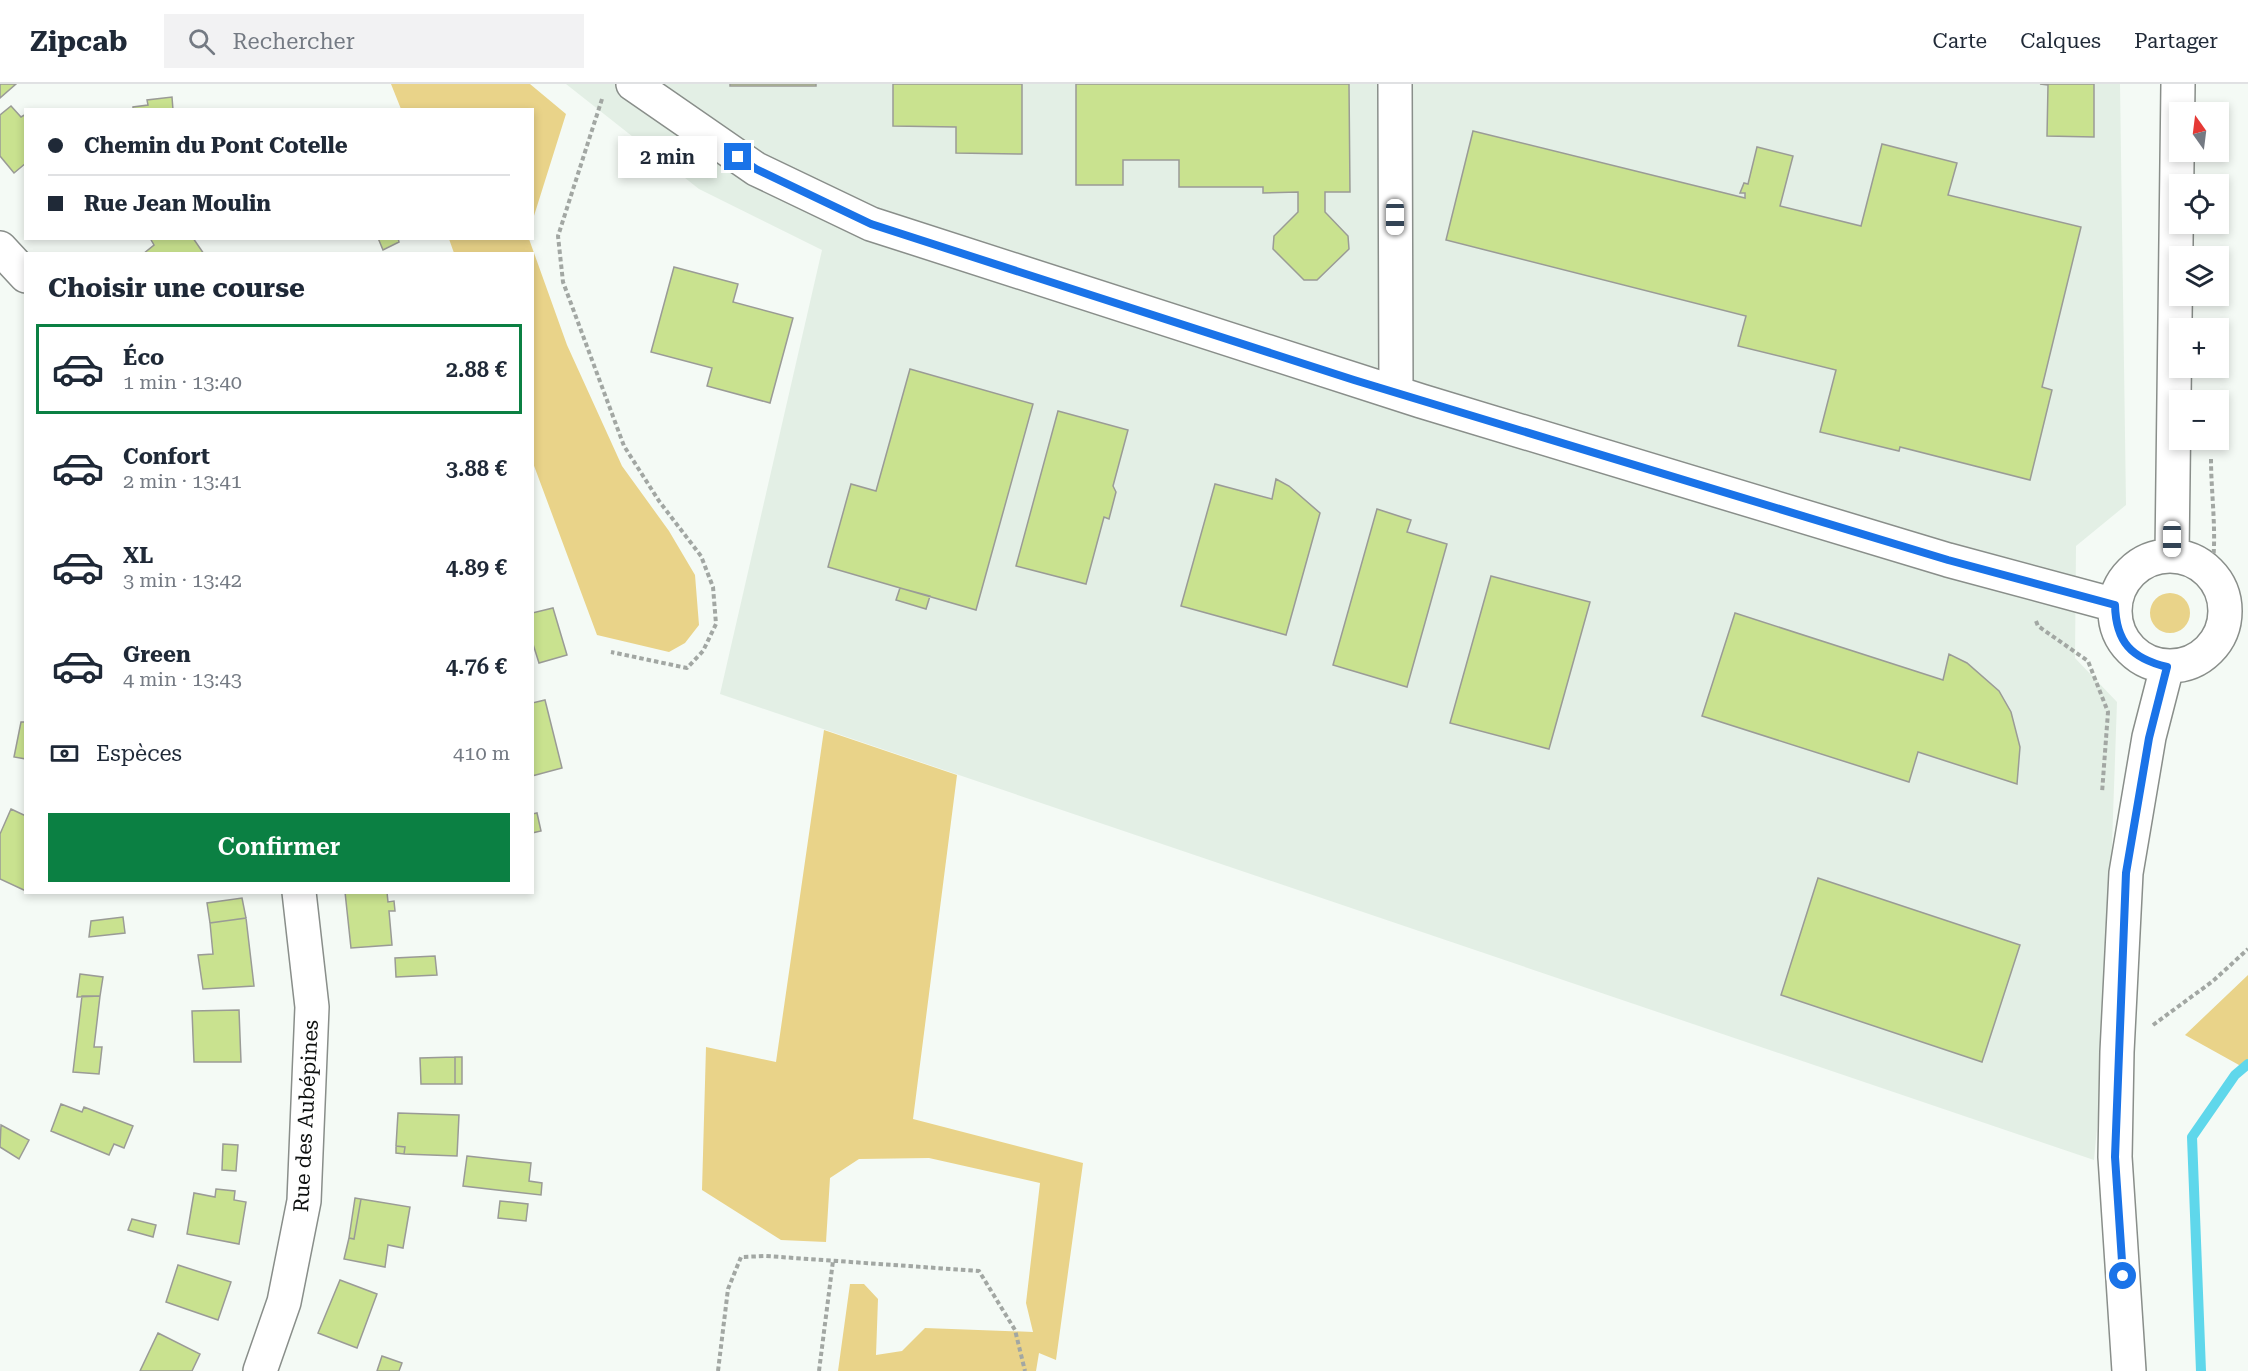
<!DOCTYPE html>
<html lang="fr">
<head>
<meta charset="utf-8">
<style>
	:root { --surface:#fff; --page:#f2f2f3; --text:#1f2937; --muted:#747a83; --line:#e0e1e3; --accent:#0b8043 }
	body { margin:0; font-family:"Roboto Serif",serif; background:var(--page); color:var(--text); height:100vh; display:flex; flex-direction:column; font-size:22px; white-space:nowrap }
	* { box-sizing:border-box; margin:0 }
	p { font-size:20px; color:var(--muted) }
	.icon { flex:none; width:33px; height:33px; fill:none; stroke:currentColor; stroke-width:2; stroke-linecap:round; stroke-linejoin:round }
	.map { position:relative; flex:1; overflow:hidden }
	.sheet { position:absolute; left:24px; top:168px; width:510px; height:642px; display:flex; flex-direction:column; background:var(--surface); border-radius:0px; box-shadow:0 3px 9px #0003 }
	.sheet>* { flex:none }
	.guide { position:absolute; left:24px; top:24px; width:510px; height:132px; border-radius:0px; box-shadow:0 3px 9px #0003; display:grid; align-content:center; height:132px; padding:0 24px; background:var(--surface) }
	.needle { width:39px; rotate:346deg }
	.tools { position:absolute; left:2169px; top:18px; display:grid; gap:12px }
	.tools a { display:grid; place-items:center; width:60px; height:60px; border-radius:0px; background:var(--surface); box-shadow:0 3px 9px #0003; font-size:30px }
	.end { position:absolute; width:27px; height:27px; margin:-14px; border:8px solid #1a73e8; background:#fff; box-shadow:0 0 0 3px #fff }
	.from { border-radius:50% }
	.bubble { position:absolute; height:42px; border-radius:0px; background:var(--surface); box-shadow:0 3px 9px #0003; font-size:20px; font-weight:600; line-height:42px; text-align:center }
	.car { position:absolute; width:18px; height:36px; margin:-18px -9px; border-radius:8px; box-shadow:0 0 4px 2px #0007; background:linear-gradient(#fff 24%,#345 0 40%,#fff 0 76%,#345 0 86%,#fff 0) }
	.guide b { display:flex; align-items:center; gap:21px; height:57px; font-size:22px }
	.guide b+b { border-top:2px solid var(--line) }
	.guide i { width:15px; height:15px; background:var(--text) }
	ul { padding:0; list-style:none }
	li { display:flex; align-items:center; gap:18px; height:90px; margin:0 12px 9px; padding:0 12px; border:3px solid transparent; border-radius:0px }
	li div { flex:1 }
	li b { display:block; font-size:22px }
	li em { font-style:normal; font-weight:600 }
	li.current { border-color:var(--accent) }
	li>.icon { width:54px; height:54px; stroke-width:1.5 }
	h2 { padding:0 24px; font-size:27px; line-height:72px }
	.pay { display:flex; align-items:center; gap:15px; height:66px; padding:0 24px; font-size:22px }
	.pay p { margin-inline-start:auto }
	.primary-button { display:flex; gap:12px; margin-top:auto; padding:12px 24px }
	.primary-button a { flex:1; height:69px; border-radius:0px; background:var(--accent); color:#fff; font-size:24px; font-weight:600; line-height:69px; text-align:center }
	header { display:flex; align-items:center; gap:36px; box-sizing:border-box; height:84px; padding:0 30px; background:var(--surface); border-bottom:2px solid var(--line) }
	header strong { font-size:28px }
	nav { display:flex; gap:33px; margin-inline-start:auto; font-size:21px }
	.search { width:420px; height:54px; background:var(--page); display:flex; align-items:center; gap:15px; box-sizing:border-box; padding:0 21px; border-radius:0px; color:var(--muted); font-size:22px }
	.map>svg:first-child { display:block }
	.built { fill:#e3efe5 }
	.green { fill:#e9d389 }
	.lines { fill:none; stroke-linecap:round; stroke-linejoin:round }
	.stream { stroke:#5fd7eb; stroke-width:10 }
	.building { fill:#c9e28f; stroke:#9a9b96; stroke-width:1.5 }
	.minor-casing { stroke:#898e8a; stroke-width:36 }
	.path { stroke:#a2a7a3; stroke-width:4; stroke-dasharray:4.5 3; stroke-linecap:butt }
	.minor { stroke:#fff; stroke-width:33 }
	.route { stroke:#1a73e8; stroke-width:8 }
	.labels { text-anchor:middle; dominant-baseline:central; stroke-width:4.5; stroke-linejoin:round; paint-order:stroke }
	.street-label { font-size:21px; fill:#0e100f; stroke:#fff }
</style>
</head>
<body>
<header>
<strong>Zipcab</strong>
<div class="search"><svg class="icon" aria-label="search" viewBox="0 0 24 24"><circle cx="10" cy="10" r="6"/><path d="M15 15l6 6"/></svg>Rechercher</div>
<nav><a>Carte</a><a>Calques</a><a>Partager</a></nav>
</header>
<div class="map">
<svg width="2248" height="1287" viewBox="0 0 2248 1287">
	<rect width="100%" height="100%" fill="#f4faf5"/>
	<path class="built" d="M566 0H2120L2126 421 2076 462 2075 574 2117 618 2105 960 2094 1076 720 610 822 166 699 105Z"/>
	<path class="green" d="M391 0H530L566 30 533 135 532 26 401 25Z
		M449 155H529L567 261 622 382 669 447 695 491 699 541 685 559 669 568 597 551 533 379 532 170 454 169Z
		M2150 529a20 20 0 1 1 40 0a20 20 0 1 1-40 0Z
		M824 646 957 691 913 1035 1083 1079 1056 1276 1039 1269 1036 1287H838L850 1200H864L878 1215 876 1271 902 1267 925 1244 1033 1248 1026 1219 1040 1099 929 1074 859 1075 830 1094 826 1158 781 1156 702 1106 706 963 776 978Z
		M2248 891V986L2185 951Z"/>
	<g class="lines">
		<path class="stream" d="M2201 1287 2192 1053 2235 991 2248 980"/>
	</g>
	<path class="building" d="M0 0H16L0 14Z
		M730 0H816V2H730Z
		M893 0H1022V70L956 69V43L893 42Z
		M1076 0H1349L1350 108H1325V128L1348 152 1349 165 1317 196H1304L1273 165 1274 152 1298 128V108L1263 109V103H1179V76H1123V101H1076Z
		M2094 0V53L2047 52 2048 1 2040 0Z
		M172 13 173 26H133V23L148 21 147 16Z
		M11 22 21 33 26 30V79L14 89 0 72V31Z
		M1473 47 1745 114V109H1740L1744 99 1748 100 1757 63 1793 72 1780 122 1861 142 1882 60 1957 79 1948 111 2081 143 2042 303 2052 306 2030 396 1900 363 1899 367 1820 348 1836 286 1738 262 1746 232 1446 156Z
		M150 154H193L204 170H143L154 161Z
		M378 154H398L399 158 383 166Z
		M674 183 738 200 733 218 793 234 770 319 707 302 712 284 651 268Z
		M910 285 1033 320 976 526 828 483 851 400 876 407Z
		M1058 327 1128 346 1113 402 1116 408 1109 435 1104 433 1086 500 1016 482Z
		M1276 395 1289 402 1320 429 1286 551 1181 522 1215 400 1272 415Z
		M1377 425 1411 436 1407 448 1447 460 1407 603 1333 581Z
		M1491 492 1590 518 1549 665 1450 639Z
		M900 504 930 512 926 525 896 516Z
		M553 524 567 571 539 579 532 557V529Z
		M1735 529 1943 596 1949 570 1967 579 1999 607 2011 628 2020 663 2017 700 1918 668 1909 698 1702 632Z
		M545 616 562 684 532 692V619Z
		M21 638H26V675L14 673Z
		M11 725 26 732V807L0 795V750Z
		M537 729 541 747 532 749V730Z
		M1818 794 2020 861 1982 978 1781 911Z
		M345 808H387L388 818 394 817 395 827H389L392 861 351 864Z
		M242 814 246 834 210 839 207 819Z
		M123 833 125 849 89 853 91 837Z
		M246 834 254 902 203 905 198 871 213 870 210 839Z
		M435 872 437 891 396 893 395 874Z
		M80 890 103 893 100 912 77 913Z
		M82 912H100L94 963H102L99 990 73 988Z
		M239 926 241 978H194L192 927Z
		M455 973V1000H421L420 974Z
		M455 973H462V1000H455Z
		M61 1020 82 1028 84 1023 133 1042 124 1064 114 1060 109 1071 51 1047Z
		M398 1029 459 1031 457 1072 404 1070 405 1063 396 1062Z
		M1 1041 29 1056 19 1075 0 1063Z
		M223 1060 238 1061 236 1087 222 1086Z
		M396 1062 405 1063 404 1070 396 1069Z
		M467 1072 531 1079 529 1097 542 1099 541 1111 463 1102Z
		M216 1105 235 1107 234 1116 246 1118 239 1160 187 1150 194 1109 215 1113Z
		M355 1114 361 1115 354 1155 349 1154Z
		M361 1115 410 1123 403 1164 388 1161 385 1183 344 1175 349 1154 354 1155Z
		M500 1117 528 1120 526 1137 498 1134Z
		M132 1135 156 1141 153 1153 128 1146Z
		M178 1181 231 1198 218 1236 166 1218Z
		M340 1196 377 1210 357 1264 318 1249Z
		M158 1249 200 1270 192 1287H140Z
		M382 1272 402 1279 399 1287H377Z"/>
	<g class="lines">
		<defs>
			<path id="minor" d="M633 0 756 85 871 140 1421 317 1948 476 2115 521
				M1395 0 1396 309
				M0 164 26 192
				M2172 471 2178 0
				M2115 527a55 55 0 1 1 110 0a55 55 0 1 1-110 0Z
				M260 1287 284 1218 304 1117 312 923 299 808
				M2129 1287 2115 1073 2117 968 2126 789 2149 653 2167 583"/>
		</defs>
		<use href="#minor" class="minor-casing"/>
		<path class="path" d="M602 15 558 152 563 198 624 362 659 417 701 472 713 503 716 540 703 567 687 584 611 568
			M2211 375C2211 412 2218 456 2211 491
			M2036 537 2038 542 2088 577 2108 628 2102 709
			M2153 941 2213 897 2248 865
			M718 1287 728 1205 741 1173 766 1172 979 1187 1015 1246 1025 1287
			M819 1287 833 1177"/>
		<use href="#minor" class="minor"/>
	</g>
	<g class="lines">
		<path class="route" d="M738 73 756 85 871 140 1354 296 1948 476 2115 521C2116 558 2131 574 2167 583L2149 654 2126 789 2115 1073 2123 1192"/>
	</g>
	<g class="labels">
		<g class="street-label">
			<text transform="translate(306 1032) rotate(-87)">Rue des Aubépines</text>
		</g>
	</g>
</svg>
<div class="tools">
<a><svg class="needle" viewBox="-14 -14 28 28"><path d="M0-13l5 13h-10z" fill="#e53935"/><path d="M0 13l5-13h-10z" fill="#747a83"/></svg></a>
<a><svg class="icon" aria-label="locate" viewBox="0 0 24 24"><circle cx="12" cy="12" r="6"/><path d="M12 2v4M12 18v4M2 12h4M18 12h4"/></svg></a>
<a><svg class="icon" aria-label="layers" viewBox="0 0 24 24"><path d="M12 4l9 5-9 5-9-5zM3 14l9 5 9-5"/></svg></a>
<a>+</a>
<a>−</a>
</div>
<i class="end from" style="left:2123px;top:1192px"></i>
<i class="end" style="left:738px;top:73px"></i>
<div class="bubble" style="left:618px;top:52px;width:99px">2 min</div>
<i class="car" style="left:1395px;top:133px;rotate:180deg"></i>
<i class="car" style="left:2172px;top:455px;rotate:180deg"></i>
<div class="guide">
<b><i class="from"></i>Chemin du Pont Cotelle</b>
<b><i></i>Rue Jean Moulin</b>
</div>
<section class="sheet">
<h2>Choisir une course</h2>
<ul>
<li class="current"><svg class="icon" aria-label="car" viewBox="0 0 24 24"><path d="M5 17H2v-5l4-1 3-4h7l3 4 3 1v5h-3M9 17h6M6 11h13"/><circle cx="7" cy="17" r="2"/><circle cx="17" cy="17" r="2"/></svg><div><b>Éco</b><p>1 min · 13:40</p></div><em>2.88 €</em></li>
<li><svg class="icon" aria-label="car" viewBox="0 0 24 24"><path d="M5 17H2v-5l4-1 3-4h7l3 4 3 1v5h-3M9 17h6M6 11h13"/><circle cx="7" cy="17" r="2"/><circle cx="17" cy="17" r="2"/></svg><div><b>Confort</b><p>2 min · 13:41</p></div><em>3.88 €</em></li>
<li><svg class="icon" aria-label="car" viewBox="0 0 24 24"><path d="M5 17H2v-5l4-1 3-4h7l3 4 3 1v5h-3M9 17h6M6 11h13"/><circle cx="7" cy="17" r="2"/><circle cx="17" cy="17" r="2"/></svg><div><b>XL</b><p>3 min · 13:42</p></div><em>4.89 €</em></li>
<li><svg class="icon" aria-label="car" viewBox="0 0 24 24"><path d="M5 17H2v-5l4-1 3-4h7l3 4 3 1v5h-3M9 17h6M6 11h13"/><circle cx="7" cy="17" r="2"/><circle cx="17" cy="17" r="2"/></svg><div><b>Green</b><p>4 min · 13:43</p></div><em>4.76 €</em></li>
</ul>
<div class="pay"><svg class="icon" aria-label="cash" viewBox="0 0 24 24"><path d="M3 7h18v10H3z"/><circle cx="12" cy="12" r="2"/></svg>Espèces<p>410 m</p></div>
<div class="primary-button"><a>Confirmer</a></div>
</section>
</div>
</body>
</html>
